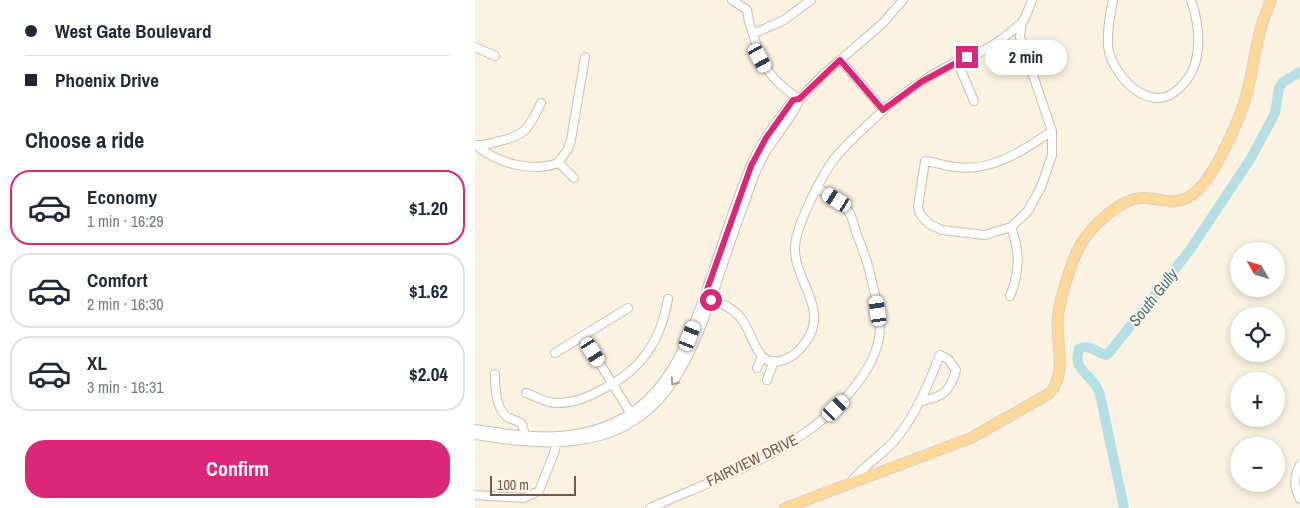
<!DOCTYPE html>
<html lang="en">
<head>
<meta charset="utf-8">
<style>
	:root { --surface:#fff; --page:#f2f2f3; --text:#1f2937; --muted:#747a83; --line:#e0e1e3; --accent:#db2777 }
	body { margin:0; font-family:"Archivo Narrow",sans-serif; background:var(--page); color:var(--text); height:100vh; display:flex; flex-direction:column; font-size:19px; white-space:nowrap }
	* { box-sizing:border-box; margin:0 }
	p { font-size:16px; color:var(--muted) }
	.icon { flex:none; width:28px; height:28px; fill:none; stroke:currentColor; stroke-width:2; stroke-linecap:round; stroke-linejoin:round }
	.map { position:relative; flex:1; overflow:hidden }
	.panel { display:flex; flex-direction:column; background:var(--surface); width:475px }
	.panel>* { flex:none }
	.hud { display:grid; align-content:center; height:110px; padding:0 25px; background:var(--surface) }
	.needle { width:32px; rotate:309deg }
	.tools { position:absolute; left:755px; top:242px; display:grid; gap:10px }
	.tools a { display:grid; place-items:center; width:55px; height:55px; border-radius:50%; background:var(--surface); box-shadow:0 2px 8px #0003; font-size:25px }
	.scale { position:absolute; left:15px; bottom:12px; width:86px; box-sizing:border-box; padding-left:5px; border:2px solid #745848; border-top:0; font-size:14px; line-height:18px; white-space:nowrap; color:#745848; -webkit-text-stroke:4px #fff6e8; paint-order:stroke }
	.end { position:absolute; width:22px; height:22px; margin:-11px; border:6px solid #db2777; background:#fff; box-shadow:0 0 0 2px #fff }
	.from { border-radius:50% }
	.bubble { position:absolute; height:35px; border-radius:18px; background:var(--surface); box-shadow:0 2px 8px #0003; font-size:16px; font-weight:700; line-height:35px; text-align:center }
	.car { position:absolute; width:15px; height:30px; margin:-15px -8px; border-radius:6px; box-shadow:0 0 4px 1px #0007; background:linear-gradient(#fff 24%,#345 0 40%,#fff 0 76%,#345 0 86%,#fff 0) }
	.hud b { display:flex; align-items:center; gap:18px; height:48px; font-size:19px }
	.hud b+b { border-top:1px solid var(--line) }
	.hud i { width:12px; height:12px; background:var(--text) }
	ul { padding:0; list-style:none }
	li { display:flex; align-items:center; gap:15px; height:75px; margin:0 10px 8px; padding:0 15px; border:2px solid var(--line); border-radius:20px }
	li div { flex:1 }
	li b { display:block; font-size:19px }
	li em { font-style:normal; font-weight:700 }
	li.current { border-color:var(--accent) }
	li>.icon { width:45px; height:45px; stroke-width:1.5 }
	h2 { padding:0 25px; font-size:22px; line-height:60px }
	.action { display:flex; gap:10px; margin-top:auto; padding:10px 25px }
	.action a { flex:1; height:58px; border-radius:20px; background:var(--accent); color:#fff; font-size:20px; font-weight:700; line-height:58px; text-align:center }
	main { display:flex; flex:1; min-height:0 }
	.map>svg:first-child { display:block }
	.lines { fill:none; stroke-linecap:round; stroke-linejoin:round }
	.river { stroke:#b6dee6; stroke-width:10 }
	.minor-casing { stroke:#cfbcab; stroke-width:10 }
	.major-casing { stroke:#d8d0cc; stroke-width:12 }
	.minor { stroke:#fff; stroke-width:8 }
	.major { stroke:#fcd899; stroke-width:10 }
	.oneway { stroke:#ac9b91 }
	.route { stroke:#db2777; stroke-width:6 }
	.labels { text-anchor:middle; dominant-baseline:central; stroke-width:4; stroke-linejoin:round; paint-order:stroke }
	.street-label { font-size:15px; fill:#745848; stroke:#fff6e8 }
	.water-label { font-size:16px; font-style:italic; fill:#3f7580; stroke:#fff6e8 }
</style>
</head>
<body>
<main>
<section class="panel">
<div class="hud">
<b><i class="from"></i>West Gate Boulevard</b>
<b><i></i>Phoenix Drive</b>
</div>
<h2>Choose a ride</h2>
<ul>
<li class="current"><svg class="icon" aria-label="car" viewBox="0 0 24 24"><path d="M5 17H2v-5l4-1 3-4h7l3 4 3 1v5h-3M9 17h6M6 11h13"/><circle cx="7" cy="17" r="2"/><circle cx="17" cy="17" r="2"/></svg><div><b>Economy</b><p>1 min · 16:29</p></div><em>$1.20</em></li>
<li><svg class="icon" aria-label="car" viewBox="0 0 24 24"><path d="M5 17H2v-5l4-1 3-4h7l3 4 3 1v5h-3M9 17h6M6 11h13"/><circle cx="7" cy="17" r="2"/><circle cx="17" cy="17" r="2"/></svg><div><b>Comfort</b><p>2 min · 16:30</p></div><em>$1.62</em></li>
<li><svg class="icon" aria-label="car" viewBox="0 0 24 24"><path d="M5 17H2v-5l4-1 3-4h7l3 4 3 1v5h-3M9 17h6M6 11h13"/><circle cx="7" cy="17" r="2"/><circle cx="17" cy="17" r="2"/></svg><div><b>XL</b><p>3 min · 16:31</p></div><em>$2.04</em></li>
</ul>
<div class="action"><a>Confirm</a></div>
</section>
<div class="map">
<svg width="825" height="508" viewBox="0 0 825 508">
	<rect width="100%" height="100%" fill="#fcf2e2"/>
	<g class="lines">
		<path class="river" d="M649 508 626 399C625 396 624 391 622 388 614 372 597 370 604 349 615 343 621 353 631 355L634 353 715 250 776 158 800 113 804 88 808 82 825 72"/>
		<defs>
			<path id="minor" d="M257 0 272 10 274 22 278 34
				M638 0C635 15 632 30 633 46 634 56 639 66 645 74 653 86 667 97 682 98 699 99 715 79 720 64 726 43 723 20 716 0
				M547 22 545 37 577 131C549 150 517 172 481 167 470 166 460 162 450 161L443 207 445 214 454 224 467 230 510 235 536 227 553 211 566 187 577 155V131
				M0 47 20 56
				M365 60 409 110
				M482 61 499 101
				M324 99C295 79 288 68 278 34L309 20 336 0
				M1 145C22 163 56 173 83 163L93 149 96 140 110 57
				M2 145C11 146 16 143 25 141 52 135 54 127 66 103
				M83 162 99 178
				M535 296C545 272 545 251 536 227
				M229 298C243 301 255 306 265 317 280 333 280 376 315 357 324 352 330 344 335 335 350 305 319 278 320 248 320 227 344 182 355 165 363 152 376 141 386 131 405 113 425 94 448 81 458 74 469 68 481 62 487 59 495 57 502 54 515 48 526 40 537 31 540 28 545 25 548 21 552 15 554 7 557 0
				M108 336 158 417
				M80 353 153 308
				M282 368 287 357
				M20 374C20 386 21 409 32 417 37 420 42 420 47 424L50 435
				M292 380 299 361
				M51 393C60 396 71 403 80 403 100 403 111 398 128 389 166 370 186 341 193 299
				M0 429C33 434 69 440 102 434 184 420 209 355 233 285 247 246 259 206 275 167 285 143 302 121 318 100L324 99 349 74 408 23 428 0
				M0 435C32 440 66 445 98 441 186 433 215 362 240 288 250 258 260 228 271 199 276 183 282 167 290 153 297 141 323 109 324 99
				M825 465C818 478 819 487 825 499
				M375 483C388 466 406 456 420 440 441 415 453 385 465 355L473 359 481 370C475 392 468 397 446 401
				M0 495 49 498 64 491 78 456 83 438
				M175 508C247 476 331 450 381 385 391 372 401 356 404 338 407 319 401 298 396 278 393 262 387 247 381 232 379 226 378 219 375 214 369 202 354 195 343 188"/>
			<path id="major" d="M310 508 496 438 575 393C593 372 580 341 583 316 585 299 597 259 606 244 618 225 647 196 671 198 686 199 701 206 715 196 729 187 737 172 745 158 753 142 761 126 767 109 777 83 778 55 786 28 788 19 793 9 796 0"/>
		</defs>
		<use href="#minor" class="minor-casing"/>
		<use href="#major" class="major-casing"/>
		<use href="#minor" class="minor"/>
		<use href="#major" class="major"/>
	</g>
	<defs><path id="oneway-chevron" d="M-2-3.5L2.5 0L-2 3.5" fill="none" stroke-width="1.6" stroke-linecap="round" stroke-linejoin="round" transform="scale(1.25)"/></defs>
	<use class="oneway" href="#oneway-chevron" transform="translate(199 382) rotate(125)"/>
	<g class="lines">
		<path class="route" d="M236 300 229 298 276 166 291 138 318 100 324 99 365 60 408 110 446 82 492 57"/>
	</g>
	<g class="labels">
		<g class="street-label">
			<text transform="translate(277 460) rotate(-26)">FAIRVIEW DRIVE</text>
		</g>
		<g class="water-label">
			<text transform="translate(678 297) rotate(-52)">South Gully</text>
		</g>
	</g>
</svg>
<div class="tools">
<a><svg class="needle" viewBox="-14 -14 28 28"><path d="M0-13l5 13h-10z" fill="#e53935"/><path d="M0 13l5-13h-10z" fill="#747a83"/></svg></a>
<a><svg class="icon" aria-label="locate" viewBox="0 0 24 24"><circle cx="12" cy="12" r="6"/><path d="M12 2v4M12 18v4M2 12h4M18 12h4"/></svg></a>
<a>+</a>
<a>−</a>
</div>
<div class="scale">100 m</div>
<i class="end from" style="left:236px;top:300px"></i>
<i class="end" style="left:492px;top:57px"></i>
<div class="bubble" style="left:510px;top:40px;width:82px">2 min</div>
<i class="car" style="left:285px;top:58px;rotate:151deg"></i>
<i class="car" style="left:362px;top:200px;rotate:302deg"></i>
<i class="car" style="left:403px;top:311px;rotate:352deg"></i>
<i class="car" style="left:215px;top:336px;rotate:21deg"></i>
<i class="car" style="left:118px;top:352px;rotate:148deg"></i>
<i class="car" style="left:361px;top:408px;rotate:46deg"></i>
</div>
</main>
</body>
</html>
